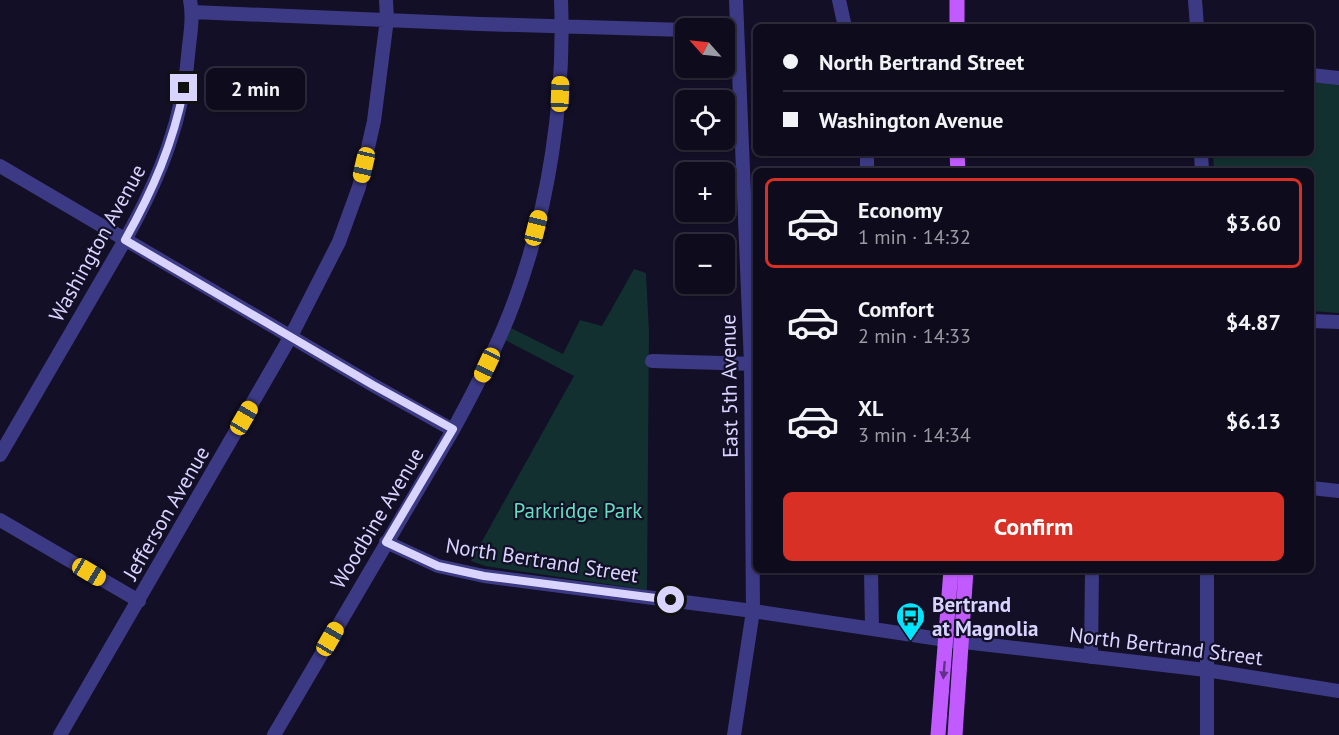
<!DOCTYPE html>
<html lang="en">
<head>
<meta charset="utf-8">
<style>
	:root { --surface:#0e0b1c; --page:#171425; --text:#f1f3f6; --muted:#9b9ba3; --line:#2e2b3b; --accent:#d93025 }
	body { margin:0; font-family:"PT Sans",sans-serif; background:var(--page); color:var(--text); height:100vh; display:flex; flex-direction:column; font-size:22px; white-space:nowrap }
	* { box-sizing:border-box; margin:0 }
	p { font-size:20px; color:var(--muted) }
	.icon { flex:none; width:33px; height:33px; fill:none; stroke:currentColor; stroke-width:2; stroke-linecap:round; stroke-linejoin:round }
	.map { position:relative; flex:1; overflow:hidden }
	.details { position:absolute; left:753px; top:168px; width:561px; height:405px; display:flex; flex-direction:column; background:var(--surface); border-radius:9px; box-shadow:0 2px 4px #0004,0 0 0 2px var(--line) }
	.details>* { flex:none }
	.top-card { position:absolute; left:753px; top:24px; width:561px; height:132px; border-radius:9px; box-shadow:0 2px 4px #0004,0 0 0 2px var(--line); display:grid; align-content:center; height:132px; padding:0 30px; background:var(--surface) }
	.needle { width:39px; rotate:297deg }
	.fabs { position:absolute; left:675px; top:18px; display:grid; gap:12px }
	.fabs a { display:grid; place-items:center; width:60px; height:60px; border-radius:9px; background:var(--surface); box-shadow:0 2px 4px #0004,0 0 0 2px var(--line); font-size:30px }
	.end { position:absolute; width:27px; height:27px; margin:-14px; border:8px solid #d9d4ff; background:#111; box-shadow:0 0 0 3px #111 }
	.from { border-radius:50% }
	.bubble { position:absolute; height:42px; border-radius:9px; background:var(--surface); box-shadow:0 2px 4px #0004,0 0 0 2px var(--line); font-size:20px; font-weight:700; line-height:42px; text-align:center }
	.car { position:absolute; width:18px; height:36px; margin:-18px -9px; border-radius:8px; box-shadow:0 0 4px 2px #0007; background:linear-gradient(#f5c518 24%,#345 0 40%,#f5c518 0 76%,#345 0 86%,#f5c518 0) }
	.top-card b { display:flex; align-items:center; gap:21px; height:57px; font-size:22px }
	.top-card b+b { border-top:2px solid var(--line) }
	.top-card i { width:15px; height:15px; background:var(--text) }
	ul { padding:10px 0 0; list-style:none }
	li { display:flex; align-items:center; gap:18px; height:90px; margin:0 12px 9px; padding:0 18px; border:3px solid transparent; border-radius:9px }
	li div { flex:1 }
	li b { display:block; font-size:22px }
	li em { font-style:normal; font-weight:700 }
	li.active { border-color:var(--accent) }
	li>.icon { width:54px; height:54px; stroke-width:1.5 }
	.action { display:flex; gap:12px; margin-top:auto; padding:12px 30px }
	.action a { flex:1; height:69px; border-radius:9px; background:var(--accent); color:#fff; font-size:24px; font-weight:700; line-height:69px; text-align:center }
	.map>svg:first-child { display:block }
	.green { fill:#12302f }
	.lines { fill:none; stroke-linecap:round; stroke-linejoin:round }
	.minor { stroke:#3d3a85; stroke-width:14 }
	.major { stroke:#c25bff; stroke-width:15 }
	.oneway { fill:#623188 }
	.route { stroke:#d9d4ff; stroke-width:8 }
	.labels { text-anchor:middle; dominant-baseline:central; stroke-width:4.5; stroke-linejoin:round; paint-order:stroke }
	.street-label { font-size:21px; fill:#d9d4ff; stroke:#130f26 }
	.park-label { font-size:21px; fill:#5fe0c0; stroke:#130f26 }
	.poi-label { font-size:21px; font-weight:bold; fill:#d9d4ff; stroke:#130f26; text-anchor:start }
</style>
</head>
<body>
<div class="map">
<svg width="1339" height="735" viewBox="0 0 1339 735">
	<rect width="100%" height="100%" fill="#130f26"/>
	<path class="green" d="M1311 82 1339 84V313L1311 311V171H1214L1213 153H1311Z
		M634 269 646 273 649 332 647 590 485 566 471 561 574 376 505 340 511 328 563 354 580 320 602 326Z"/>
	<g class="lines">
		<path class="minor" d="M839 0 845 27
			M1195 0 1197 27
			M192 12 480 24 686 30
			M1311 75 1339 78
			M867 153V171
			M1201 153 1202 171
			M0 166 373 385 453 430
			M1311 321 1339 322
			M652 361 756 364
			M0 455 125 240C160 178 184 118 189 46 191 30 193 15 190 0
			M1311 488 1339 491
			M0 520 139 601
			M386 542 438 566 484 576 753 611 946 640 1206 670 1339 691
			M871 570 872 628
			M1207 570V735
			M1091 657 1092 570
			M60 735 291 336 339 242 359 187 374 121 387 19 386 0
			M274 735 453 430C476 388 498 346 514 302 549 208 565 99 561 0
			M734 735 753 611 751 364 736 0"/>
		<path class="major" d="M957 0V27
			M957 153 958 171
			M938 735 951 570
			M955 735 966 570"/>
	</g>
	<defs><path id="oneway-solid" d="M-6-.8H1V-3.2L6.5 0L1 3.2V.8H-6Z" transform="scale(1.5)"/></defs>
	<use class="oneway" href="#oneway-solid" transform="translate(944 670) rotate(95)"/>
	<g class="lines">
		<path class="route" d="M184 88C173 144 153 190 125 240L373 385 453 429 386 542 438 566 484 576 671 600"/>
	</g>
	<defs>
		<symbol id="bus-pin" viewBox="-11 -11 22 30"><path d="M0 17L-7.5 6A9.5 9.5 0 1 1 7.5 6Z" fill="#00e5ff" stroke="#130f26"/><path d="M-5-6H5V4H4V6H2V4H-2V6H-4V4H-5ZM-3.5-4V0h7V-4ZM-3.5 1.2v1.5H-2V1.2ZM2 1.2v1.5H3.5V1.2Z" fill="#111"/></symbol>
	</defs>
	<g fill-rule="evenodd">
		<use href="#bus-pin" x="894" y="600" width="33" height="45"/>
	</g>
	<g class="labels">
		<g class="street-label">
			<text transform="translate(97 243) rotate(-61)">Washington Avenue</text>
			<text transform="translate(729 386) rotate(-91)">East 5th Avenue</text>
			<text transform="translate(166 513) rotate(-60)">Jefferson Avenue</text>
			<text transform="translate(377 518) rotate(-59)">Woodbine Avenue</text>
			<text transform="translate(542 560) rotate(9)">North Bertrand Street</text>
			<text transform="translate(1166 646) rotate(7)">North Bertrand Street</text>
		</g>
		<g class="park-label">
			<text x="578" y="510">Parkridge Park</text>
		</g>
		<g class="poi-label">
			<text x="932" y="604">Bertrand<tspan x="932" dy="24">at Magnolia</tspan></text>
		</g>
	</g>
</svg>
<div class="fabs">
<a><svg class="needle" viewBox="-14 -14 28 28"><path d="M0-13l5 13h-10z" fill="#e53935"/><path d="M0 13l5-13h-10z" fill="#9b9ba3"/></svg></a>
<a><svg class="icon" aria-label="locate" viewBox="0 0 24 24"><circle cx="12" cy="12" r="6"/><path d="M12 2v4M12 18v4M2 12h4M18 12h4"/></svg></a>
<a>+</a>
<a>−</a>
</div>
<i class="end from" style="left:671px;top:600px"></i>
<i class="end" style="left:184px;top:88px"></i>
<div class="bubble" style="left:206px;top:68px;width:99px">2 min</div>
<i class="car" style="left:560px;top:94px;rotate:2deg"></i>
<i class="car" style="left:364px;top:165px;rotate:193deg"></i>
<i class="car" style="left:536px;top:228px;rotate:14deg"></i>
<i class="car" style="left:487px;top:365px;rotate:205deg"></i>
<i class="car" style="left:244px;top:418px;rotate:30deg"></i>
<i class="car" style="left:89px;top:572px;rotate:121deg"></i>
<i class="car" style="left:330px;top:639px;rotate:30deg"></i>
<div class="top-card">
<b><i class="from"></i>North Bertrand Street</b>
<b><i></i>Washington Avenue</b>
</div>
<section class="details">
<ul>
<li class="active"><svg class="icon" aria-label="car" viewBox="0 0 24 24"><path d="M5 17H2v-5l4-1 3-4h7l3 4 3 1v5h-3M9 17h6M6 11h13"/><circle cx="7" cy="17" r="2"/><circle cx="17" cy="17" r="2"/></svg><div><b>Economy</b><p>1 min · 14:32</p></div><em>$3.60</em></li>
<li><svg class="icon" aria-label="car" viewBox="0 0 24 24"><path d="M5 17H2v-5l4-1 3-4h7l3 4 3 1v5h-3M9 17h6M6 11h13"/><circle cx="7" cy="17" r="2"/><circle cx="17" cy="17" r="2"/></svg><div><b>Comfort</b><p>2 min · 14:33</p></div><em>$4.87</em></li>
<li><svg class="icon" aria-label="car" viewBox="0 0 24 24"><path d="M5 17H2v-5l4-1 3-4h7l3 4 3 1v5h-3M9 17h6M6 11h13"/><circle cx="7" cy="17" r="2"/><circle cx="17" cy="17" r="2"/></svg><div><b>XL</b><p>3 min · 14:34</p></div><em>$6.13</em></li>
</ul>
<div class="action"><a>Confirm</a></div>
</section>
</div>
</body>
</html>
